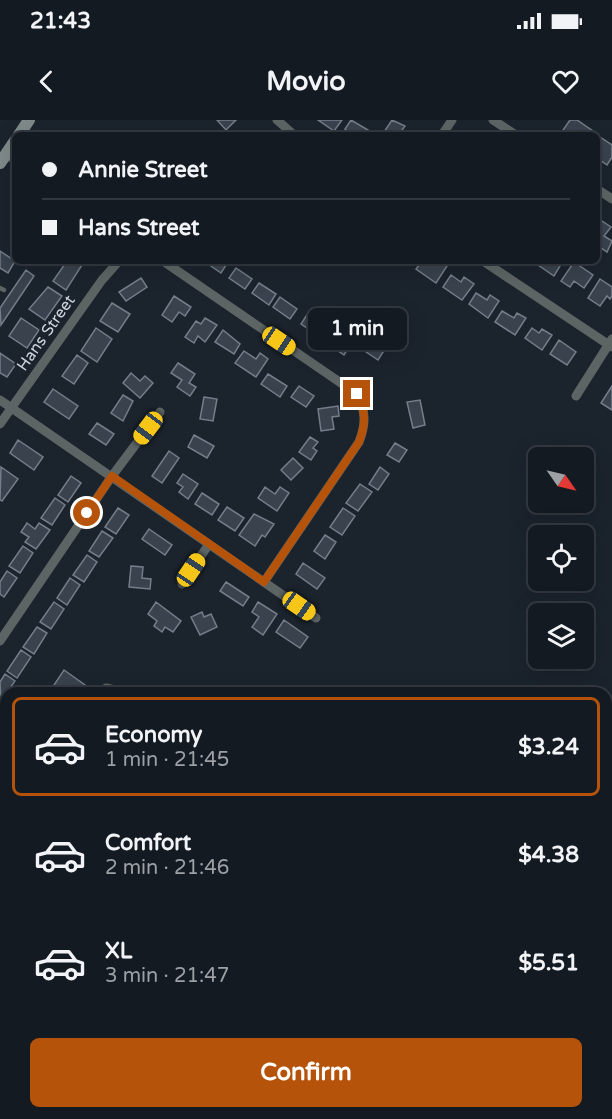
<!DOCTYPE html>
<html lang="en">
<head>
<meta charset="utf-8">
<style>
	:root { --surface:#141a22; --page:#1d232a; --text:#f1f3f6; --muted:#9da1a5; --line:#333840; --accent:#b45309 }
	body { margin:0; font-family:"Varela Round",sans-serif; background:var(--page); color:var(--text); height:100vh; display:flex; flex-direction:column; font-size:22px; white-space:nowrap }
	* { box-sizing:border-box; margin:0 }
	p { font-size:20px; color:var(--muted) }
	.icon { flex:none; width:33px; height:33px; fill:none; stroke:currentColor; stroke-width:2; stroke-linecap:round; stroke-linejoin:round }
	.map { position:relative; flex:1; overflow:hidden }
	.sheet { position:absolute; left:0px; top:567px; width:612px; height:432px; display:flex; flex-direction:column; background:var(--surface); border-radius:18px 18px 0 0; box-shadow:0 6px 24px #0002,0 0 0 2px var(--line) }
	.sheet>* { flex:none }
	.hud { position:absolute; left:12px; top:12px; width:588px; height:132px; border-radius:9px; box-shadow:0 6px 24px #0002,0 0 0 2px var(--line); display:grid; align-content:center; height:132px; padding:0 30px; background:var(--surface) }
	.needle { width:39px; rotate:124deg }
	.fabs { position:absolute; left:528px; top:327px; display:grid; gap:12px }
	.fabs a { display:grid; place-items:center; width:66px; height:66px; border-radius:9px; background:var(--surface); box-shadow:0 6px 24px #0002,0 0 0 2px var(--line); font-size:30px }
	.end { position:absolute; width:27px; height:27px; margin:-14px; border:8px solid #b45309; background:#fff; box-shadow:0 0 0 3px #fff }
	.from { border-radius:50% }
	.bubble { position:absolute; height:42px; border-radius:9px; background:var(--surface); box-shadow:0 6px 24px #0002,0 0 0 2px var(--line); font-size:20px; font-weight:800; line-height:42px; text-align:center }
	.car { position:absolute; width:18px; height:36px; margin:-18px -9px; border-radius:8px; box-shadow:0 0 4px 2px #0007; background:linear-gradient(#f5c518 24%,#345 0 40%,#f5c518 0 76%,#345 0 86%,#f5c518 0) }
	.hud b { display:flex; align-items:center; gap:21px; height:57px; font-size:22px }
	.hud b+b { border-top:2px solid var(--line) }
	.hud i { width:15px; height:15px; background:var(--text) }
	ul { padding:10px 0 0; list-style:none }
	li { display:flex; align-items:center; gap:18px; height:99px; margin:0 12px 9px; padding:0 18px; border:3px solid transparent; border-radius:9px }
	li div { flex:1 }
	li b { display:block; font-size:22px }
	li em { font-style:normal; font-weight:800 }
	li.current { border-color:var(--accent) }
	li>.icon { width:54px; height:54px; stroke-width:1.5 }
	.cta { display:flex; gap:12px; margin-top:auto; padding:12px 30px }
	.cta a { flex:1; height:69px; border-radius:9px; background:var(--accent); color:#fff; font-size:24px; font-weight:800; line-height:69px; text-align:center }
	.status { display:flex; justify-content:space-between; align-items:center; height:42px; padding:0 30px; background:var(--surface); direction:ltr }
	.status svg { height:16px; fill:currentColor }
	header { display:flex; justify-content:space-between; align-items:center; height:78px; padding:0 30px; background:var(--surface); font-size:27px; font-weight:800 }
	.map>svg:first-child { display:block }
	.building { fill:#39424d; stroke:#747e8a; stroke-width:1.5 }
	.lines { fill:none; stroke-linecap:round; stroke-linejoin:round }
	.lane { stroke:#5d6564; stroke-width:4.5 }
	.street { stroke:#5d6564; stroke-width:9 }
	.secondary { stroke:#7e8a89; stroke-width:12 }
	.route { stroke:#b45309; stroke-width:8 }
	.labels { text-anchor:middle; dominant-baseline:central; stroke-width:5; stroke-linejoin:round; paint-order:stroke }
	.street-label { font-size:16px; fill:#d0d6dd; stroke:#1b232d }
</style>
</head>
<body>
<div class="status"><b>21:43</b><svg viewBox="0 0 49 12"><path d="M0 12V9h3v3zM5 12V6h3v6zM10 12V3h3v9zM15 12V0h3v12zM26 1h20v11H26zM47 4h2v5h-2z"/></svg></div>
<header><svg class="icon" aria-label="back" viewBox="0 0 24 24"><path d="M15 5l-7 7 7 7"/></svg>Movio<svg class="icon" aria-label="heart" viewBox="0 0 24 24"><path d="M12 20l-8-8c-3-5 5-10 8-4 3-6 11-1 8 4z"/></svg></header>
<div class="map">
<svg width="612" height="999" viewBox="0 0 612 999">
	<rect width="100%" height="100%" fill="#1b232d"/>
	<path class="building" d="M217 0H236L226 10Z
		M318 0H342L334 11Z
		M351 0 368 10 365 15H353L345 9Z
		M392 0 405 6 402 10 409 15H389L384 12Z
		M570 0H577L593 11 591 15H570L563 10Z
		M600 17 612 25V37L607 45 597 38 600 33 597 31Z
		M602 101 611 107 604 116 612 121 607 132 597 125V108Z
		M0 131 15 141 8 153 0 148Z
		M67 141H76L82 145 66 170 53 161Z
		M226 141 228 142 221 153 205 142Z
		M422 141 435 144 440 141 447 146 436 163 416 149Z
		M536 141H552L560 146 554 156 535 143Z
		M574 142 593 155 584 168 574 161 570 167 561 161Z
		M236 148 252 159 245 169 229 158Z
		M26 150 34 156 1 205 0 188Z
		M451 155 461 162 464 157 474 164 462 180 443 167Z
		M141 158 147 167 126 181 119 172Z
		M600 159 612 167V176L610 179 607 176 600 186 588 178Z
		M259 163 276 174 269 185 252 173Z
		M48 167 62 176 45 200 29 189Z
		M476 173 487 180 490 175 499 181 488 198 469 184Z
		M174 176 191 187 185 196 179 192 172 202 162 195Z
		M280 177 297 189 290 199 273 187Z
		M112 183 130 194 118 212 100 201Z
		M502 191 514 198 517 193 526 198 515 215 495 202Z
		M308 193 327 206 319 216 301 204Z
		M21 198 39 210 27 228 9 216Z
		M205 198 217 205 205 222 198 216 194 223 185 217 196 201 201 204Z
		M96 208 112 219 97 242 81 231Z
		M532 208 539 213 542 209 552 215 542 230 525 218Z
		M223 210 240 224 234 234 215 222Z
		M334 213 351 224 344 235 327 223Z
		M367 217 385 229 378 240 359 227Z
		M559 220 576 232 567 245 550 234Z
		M244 231 256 239 260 233 268 239 256 257 235 243Z
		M0 233 16 244 7 257 0 253Z
		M77 235 88 243 74 264 62 256Z
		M178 243 195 254 189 263 196 267 190 276 177 267 182 260 171 253Z
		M131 253 140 261 145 256 153 263 140 278 123 263Z
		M268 254 287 266 280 277 261 264Z
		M299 266 314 276 306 287 291 277Z
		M612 266V290L601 283Z
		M53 269 78 286 69 299 44 282Z
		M123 275 133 281 123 301 111 293Z
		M204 277 217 279 213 301 200 299Z
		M420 280 425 305 413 308 407 282Z
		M338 286 339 296 332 297 334 309 321 311 318 289Z
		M97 303 114 314 106 325 89 314Z
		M194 315 214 326 207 338 188 327Z
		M310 317 318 322 313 328 317 331 311 340 299 332Z
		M18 320 43 337 34 350 10 333Z
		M395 323 407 330 399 342 387 335Z
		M169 331 179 338 162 363 152 356Z
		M293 338 303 348 291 360 281 350Z
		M1 347 18 359 2 381 0 380Z
		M380 347 389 354 378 370 369 364Z
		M183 354 198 364 188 379 179 372 183 367 177 363Z
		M71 356 81 363 68 382 58 375Z
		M360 364 372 372 358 391 346 383Z
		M265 367 275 374 280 367 289 373 277 391 258 378Z
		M202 373 219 384 212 395 195 384Z
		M55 378 65 385 52 405 41 398Z
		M227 387 244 398 235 411 218 400Z
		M118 388 129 395 116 414 105 407Z
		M343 388 355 396 342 415 330 407Z
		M254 394 274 404 265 417 262 415 255 426 239 415Z
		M27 403 35 409 39 403 50 410 36 429 25 422 29 417 21 412Z
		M149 409 172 425 165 435 142 419Z
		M102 411 113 418 99 437 89 431Z
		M325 415 336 422 325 439 314 431Z
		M23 426 33 433 20 453 9 446Z
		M87 435 97 442 84 462 73 455Z
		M303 443 325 458 317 469 296 454Z
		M131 446 143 447 142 458 151 459 150 469 129 467Z
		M7 451 17 458 4 477 0 474V462Z
		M70 458 80 465 67 485 57 478Z
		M226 462 249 477 243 486 220 471Z
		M54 482 64 489 51 509 40 502Z
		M156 482 181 501 173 512 165 507 162 512 154 506 157 501 148 494Z
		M258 482 277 494 263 515 252 507 259 497 252 492Z
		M202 492 204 497 211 494 217 507 200 515 191 497Z
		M284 500 308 517 300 528 276 512Z
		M37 507 47 513 34 534 23 527Z
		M21 530 31 537 17 558 7 551Z
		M64 550 85 565 80 573 50 571Z
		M5 554 15 561 1 581 0 562Z
		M6 665V681L0 677Z"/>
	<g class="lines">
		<path class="lane" d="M5 36 15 43
			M0 168 4 170
			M0 664 6 655
			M0 693 6 697
			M606 795 612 786"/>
		<path class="street" d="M277 0 294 15
			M493 0 516 15
			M442 15 452 0
			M597 69 612 79
			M163 141 357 274C366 291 366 304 359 322L264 462
			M483 141 612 227
			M576 276 612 219
			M0 280 316 498
			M0 304 102 160 119 141
			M182 464 209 424
			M0 521 112 356 160 292
			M98 573 106 568 128 573
			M0 609 6 613
			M0 857 6 861
			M562 993 570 999"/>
		<path class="secondary" d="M19 15 29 0
			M0 43 15 21"/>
	</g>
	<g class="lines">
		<path class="route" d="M87 393 112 356 264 462 359 322C366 304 366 291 357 274"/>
	</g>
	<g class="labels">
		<g class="street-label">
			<text transform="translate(46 213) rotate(-55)">Hans Street</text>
		</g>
	</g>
</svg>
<div class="fabs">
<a><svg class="needle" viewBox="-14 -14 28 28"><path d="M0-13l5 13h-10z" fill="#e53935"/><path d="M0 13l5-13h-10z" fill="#9da1a5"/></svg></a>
<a><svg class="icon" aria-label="locate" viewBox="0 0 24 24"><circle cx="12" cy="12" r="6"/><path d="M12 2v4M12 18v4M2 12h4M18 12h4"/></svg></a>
<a><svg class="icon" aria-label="layers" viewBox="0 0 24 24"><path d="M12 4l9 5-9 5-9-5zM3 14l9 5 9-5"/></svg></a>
</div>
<i class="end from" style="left:87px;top:393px"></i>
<i class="end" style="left:357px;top:274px"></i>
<div class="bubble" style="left:308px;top:188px;width:99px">1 min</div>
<i class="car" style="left:279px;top:221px;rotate:124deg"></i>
<i class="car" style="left:148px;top:308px;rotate:217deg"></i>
<i class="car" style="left:191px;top:450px;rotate:34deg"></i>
<i class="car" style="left:299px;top:486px;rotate:125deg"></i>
<div class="hud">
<b><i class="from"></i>Annie Street</b>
<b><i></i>Hans Street</b>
</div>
<section class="sheet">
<ul>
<li class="current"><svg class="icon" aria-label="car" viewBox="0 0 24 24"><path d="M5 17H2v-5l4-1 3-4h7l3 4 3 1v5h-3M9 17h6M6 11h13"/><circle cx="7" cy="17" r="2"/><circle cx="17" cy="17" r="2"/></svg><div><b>Economy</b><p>1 min · 21:45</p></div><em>$3.24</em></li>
<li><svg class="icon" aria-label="car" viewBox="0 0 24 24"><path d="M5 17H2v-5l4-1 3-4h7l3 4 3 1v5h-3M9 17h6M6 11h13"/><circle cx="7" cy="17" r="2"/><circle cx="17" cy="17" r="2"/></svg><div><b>Comfort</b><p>2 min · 21:46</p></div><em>$4.38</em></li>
<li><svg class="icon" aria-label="car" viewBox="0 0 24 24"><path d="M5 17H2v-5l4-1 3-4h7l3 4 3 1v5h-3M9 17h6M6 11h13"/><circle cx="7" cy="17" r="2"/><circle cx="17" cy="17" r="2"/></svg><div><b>XL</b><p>3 min · 21:47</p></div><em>$5.51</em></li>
</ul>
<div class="cta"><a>Confirm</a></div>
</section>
</div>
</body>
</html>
